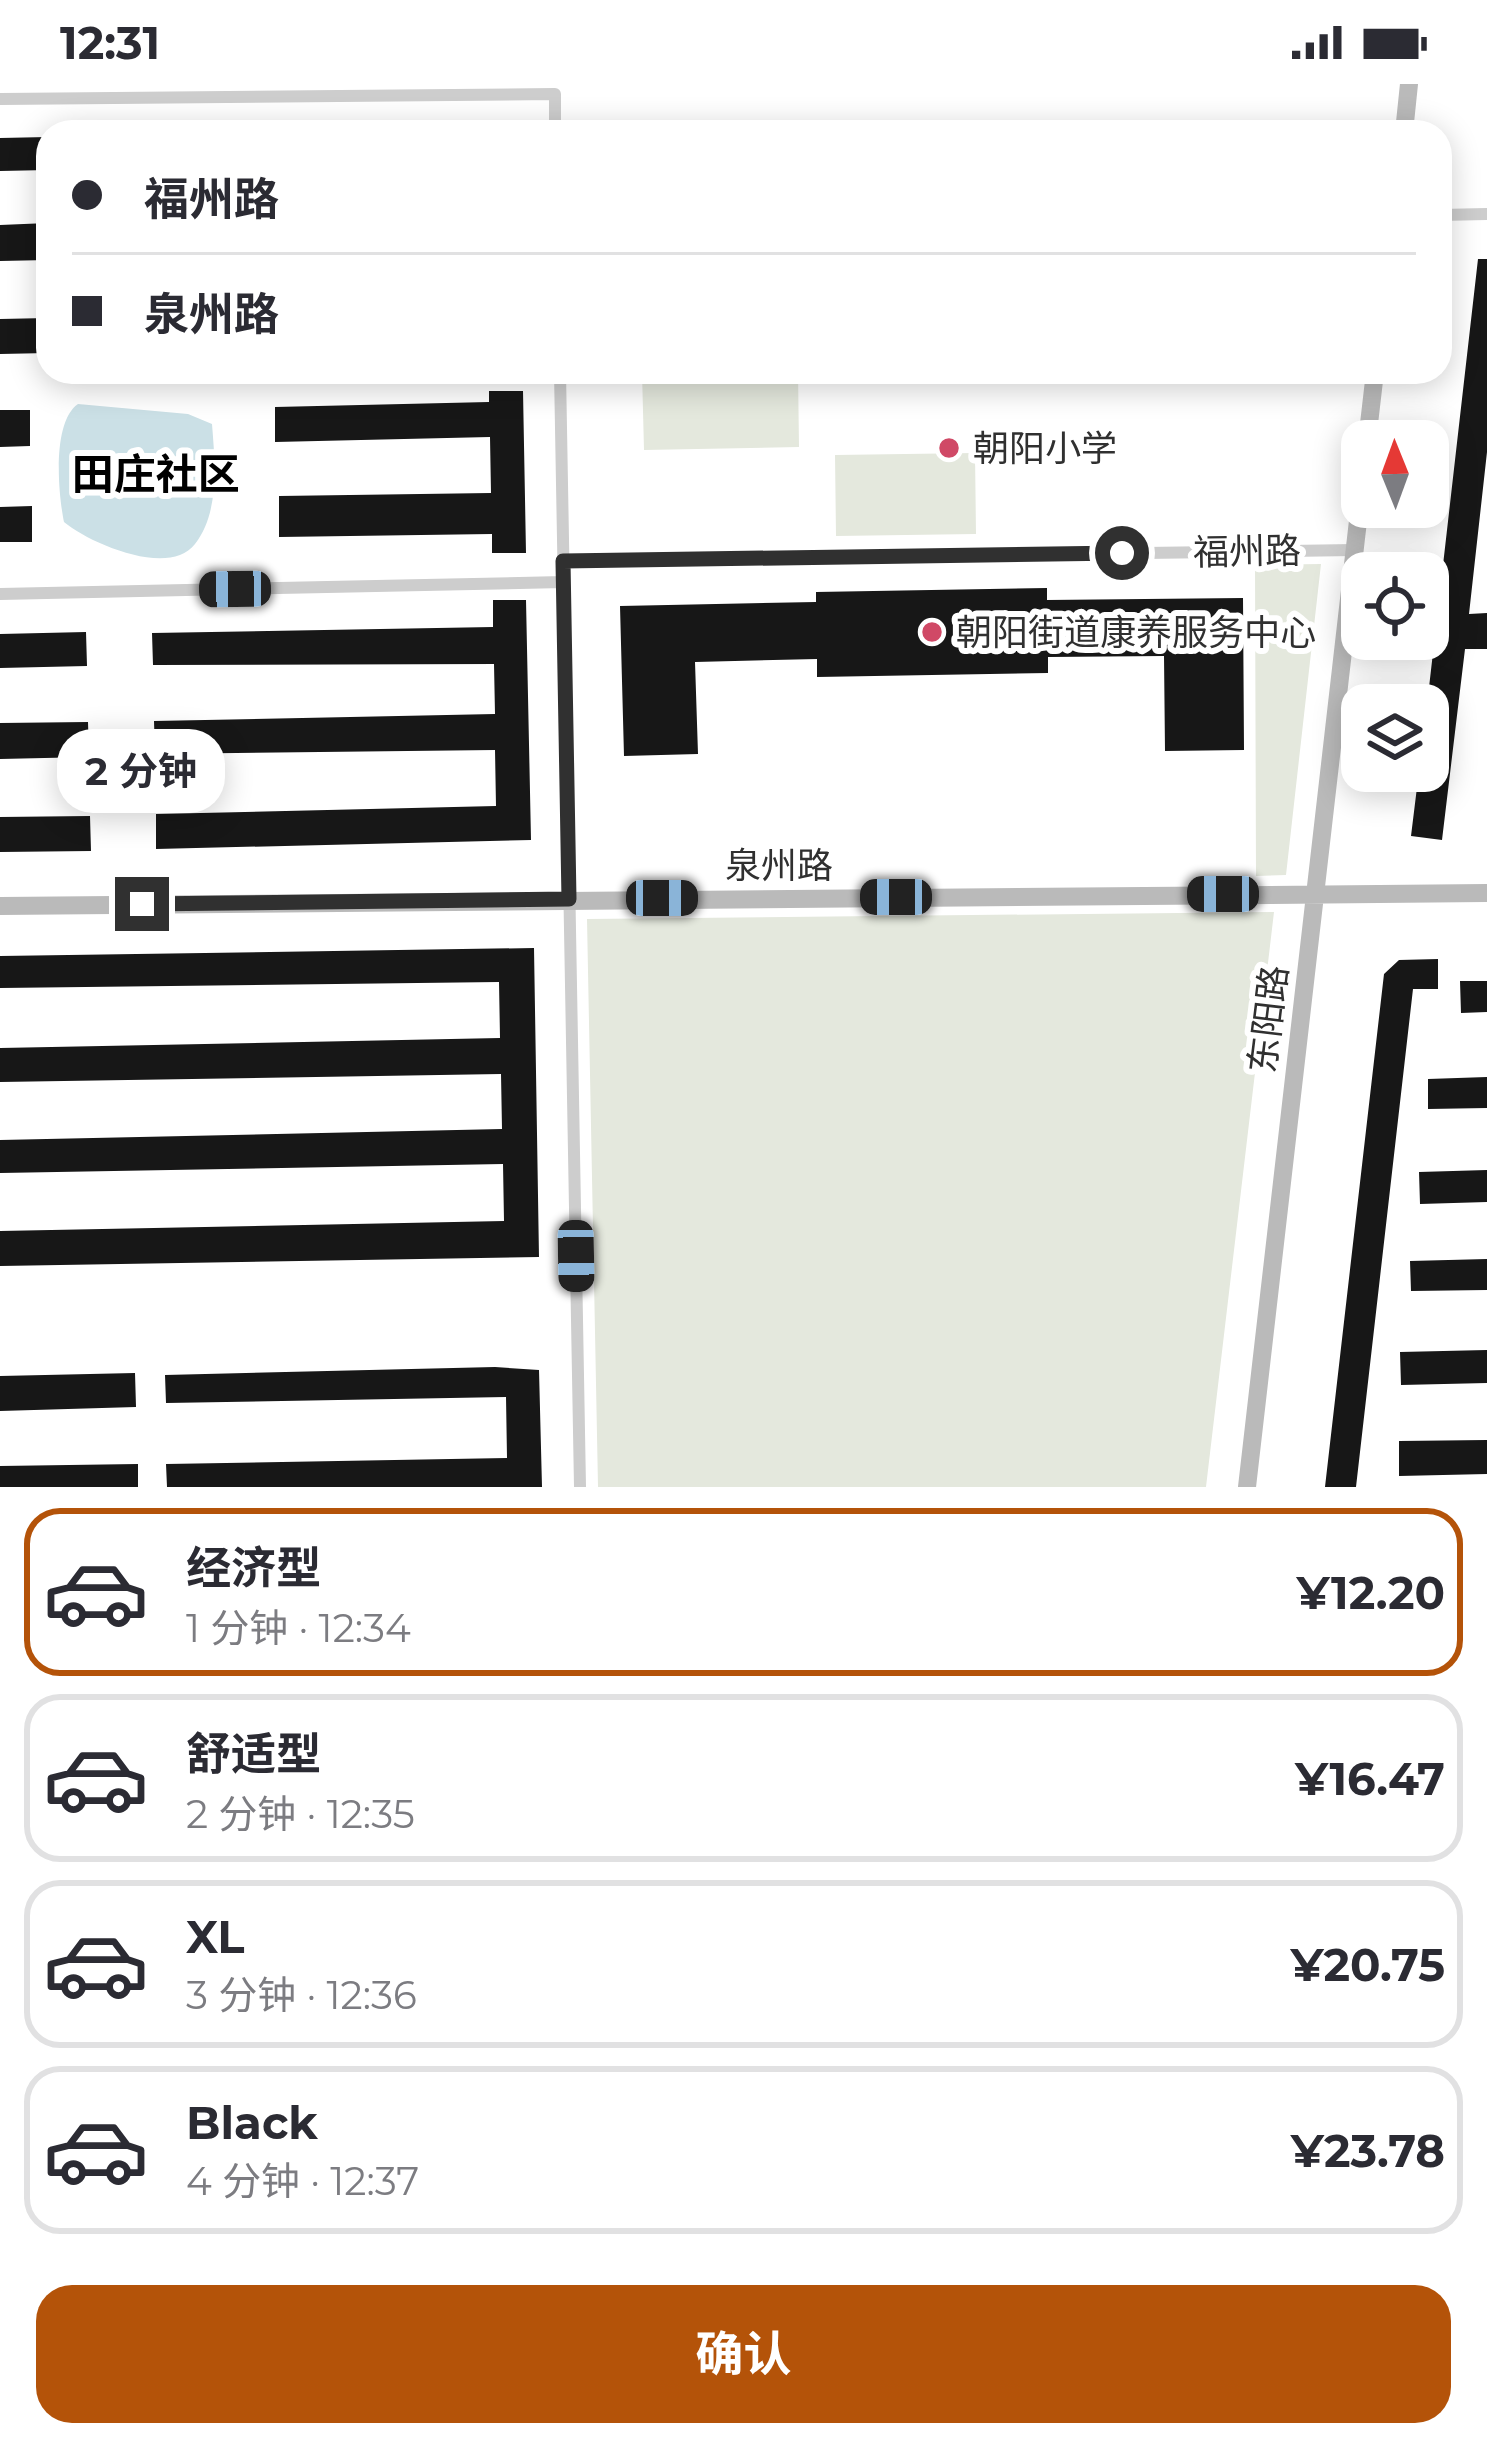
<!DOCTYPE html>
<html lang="zh">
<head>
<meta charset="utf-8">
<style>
	:root { --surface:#fff; --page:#f2f2f3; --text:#2b2b33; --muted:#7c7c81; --line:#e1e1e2; --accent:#b45309 }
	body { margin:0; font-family:Montserrat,"Noto Sans SC",sans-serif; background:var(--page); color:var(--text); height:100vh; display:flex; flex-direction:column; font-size:45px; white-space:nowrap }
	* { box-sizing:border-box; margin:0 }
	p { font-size:39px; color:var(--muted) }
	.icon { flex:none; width:66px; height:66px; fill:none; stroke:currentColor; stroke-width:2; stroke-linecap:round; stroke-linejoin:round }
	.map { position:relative; height:1403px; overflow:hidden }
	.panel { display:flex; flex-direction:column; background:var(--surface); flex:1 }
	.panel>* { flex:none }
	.guide { position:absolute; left:36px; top:36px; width:1416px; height:264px; border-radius:36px; box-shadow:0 6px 30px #0003; display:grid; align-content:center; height:264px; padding:0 36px; background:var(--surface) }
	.needle { width:78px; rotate:359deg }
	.fabs { position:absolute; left:1341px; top:336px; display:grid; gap:24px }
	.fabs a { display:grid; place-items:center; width:108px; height:108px; border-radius:24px; background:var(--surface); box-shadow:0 6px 30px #0003; font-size:60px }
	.end { position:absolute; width:54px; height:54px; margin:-27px; border:15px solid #303030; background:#fff; box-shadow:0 0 0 6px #fff }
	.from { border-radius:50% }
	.bubble { position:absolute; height:84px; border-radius:36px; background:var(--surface); box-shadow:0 6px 30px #0003; font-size:39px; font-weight:700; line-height:84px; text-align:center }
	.car { position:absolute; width:36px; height:72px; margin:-36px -18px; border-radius:15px; box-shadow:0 0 9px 3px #0007; background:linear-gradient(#222 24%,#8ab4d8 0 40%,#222 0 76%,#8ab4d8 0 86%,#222 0) }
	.guide b { display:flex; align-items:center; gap:42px; height:114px; font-size:45px }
	.guide b+b { border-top:3px solid var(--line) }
	.guide i { width:30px; height:30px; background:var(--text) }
	ul { padding:21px 0 0; list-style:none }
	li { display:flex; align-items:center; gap:36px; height:168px; margin:0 24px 18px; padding:0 12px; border:6px solid var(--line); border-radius:36px }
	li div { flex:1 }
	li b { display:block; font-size:45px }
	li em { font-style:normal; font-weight:700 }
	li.selected { border-color:var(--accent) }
	li>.icon { width:108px; height:108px; stroke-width:1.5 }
	.cta { display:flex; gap:24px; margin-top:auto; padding:24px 36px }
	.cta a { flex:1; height:138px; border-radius:36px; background:var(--accent); color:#fff; font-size:48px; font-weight:700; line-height:138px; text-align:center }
	.status { display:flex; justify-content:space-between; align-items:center; height:84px; padding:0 60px; background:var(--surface); direction:ltr }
	.status svg { height:33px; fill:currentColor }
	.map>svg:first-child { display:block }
	.green { fill:#e4e8dd }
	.water { fill:#cbe0e6 }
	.building { fill:#171717 }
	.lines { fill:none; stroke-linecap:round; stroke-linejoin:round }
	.street { stroke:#cdcdcd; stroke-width:12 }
	.secondary { stroke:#bababa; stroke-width:18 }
	.route { stroke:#303030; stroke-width:15 }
	.poi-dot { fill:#d04966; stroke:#fff; stroke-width:4.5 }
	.labels { text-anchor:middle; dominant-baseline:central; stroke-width:12; stroke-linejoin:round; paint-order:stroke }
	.poi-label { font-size:36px; fill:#303030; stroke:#fff; text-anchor:start }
	.street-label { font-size:36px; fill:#303030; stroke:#fff }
	.quarter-label { font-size:42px; font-weight:bold; fill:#000; stroke:#fff }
</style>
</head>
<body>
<div class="status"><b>12:31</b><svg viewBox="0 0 49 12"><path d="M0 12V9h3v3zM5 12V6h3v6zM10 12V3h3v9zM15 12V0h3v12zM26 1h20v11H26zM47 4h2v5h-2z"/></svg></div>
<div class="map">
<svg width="1487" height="1403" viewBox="0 0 1487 1403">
	<rect width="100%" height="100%" fill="#fff"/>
	<path class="green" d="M642 288H798L799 363 644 366Z
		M975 369 976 450 836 452 835 371Z
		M1321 480 1286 791 1256 792 1255 481Z
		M1274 828 1206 1403H598L587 835Z"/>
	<path class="water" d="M78 320 188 330 212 340C215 378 220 428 195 460 169 494 89 459 64 438 58 409 52 338 78 320Z"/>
	<path class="building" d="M48 53V86L0 87V54Z
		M48 139V176L0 177V141Z
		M1478 175H1487V368L1469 530 1487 529V565H1465L1442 756 1411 752 1419 687H1428L1427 621Z
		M48 234V269L0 270V235Z
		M489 307H523L526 469H492V450L279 453V412L491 409 490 353 275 358V323L489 318Z
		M0 326H30V362L0 363Z
		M32 422V458H0V423Z
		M1047 504V516L1243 514 1244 666 1165 667 1164 572 1048 573V589L817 593V575L695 578 698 670 624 672 620 522 816 518V508Z
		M493 516H526L531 756 156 765V730L496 722 495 666 155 670 154 637 495 630 494 580 153 581 152 549 493 543Z
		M86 548 87 582 0 584V550Z
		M88 638 89 673 0 675V639Z
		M90 732 91 767 0 768V733Z
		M534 864 539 1173 0 1182V1147L504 1137 503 1080 0 1089V1056L502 1045 501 990 0 998V964L500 954 499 898 0 904V872Z
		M1438 875V905H1413L1356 1403H1325L1384 890 1399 876Z
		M1460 897H1487V928L1461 929Z
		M1487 993V1024L1428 1025V995Z
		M1487 1086V1118L1420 1120 1419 1088Z
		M1487 1175V1206L1411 1207 1410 1177Z
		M1487 1266V1299L1401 1301 1400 1268Z
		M495 1283 539 1286 542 1403H167L166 1380 507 1374 506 1313 166 1319 165 1291Z
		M135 1289 136 1323 0 1327V1292Z
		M1487 1356V1390L1399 1392V1357Z
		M138 1380V1403H0V1382Z"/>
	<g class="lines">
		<path class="street" d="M0 15 555 10V48
			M1440 131 1487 130
			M560 288 580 1403
			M563 477 1355 466
			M0 510 563 498"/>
		<path class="secondary" d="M1404 48 1409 0
			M1367 357 1375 288
			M0 822 1487 809
			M1247 1403 1362 402"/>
	</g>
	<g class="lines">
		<path class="route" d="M142 820 569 815 563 477 1122 469"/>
	</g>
	<g class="poi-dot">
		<circle cx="949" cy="364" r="12"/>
		<circle cx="932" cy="548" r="12"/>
	</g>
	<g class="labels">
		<g class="poi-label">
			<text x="973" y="364">朝阳小学</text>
			<text x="956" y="548">朝阳街道康养服务中心</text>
		</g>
		<g class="street-label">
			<text transform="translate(1247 467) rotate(-1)">福州路</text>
			<text x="779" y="781">泉州路</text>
			<text transform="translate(1268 935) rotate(-83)">东阳路</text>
		</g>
		<g class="quarter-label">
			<text x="156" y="390">田庄社区</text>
		</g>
	</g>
</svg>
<div class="fabs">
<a><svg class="needle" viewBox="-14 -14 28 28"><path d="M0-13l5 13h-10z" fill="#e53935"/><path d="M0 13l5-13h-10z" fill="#7c7c81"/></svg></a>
<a><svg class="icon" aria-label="locate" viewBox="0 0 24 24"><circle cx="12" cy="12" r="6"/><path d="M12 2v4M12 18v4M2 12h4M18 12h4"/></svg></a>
<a><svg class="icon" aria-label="layers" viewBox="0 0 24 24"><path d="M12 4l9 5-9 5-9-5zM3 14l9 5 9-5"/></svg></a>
</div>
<i class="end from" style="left:1122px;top:469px"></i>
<i class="end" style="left:142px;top:820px"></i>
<div class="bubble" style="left:57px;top:645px;width:168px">2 分钟</div>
<i class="car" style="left:235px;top:505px;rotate:269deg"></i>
<i class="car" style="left:1223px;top:810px;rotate:270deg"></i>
<i class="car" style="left:896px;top:813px;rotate:270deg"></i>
<i class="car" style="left:662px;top:814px;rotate:90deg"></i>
<i class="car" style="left:576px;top:1172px;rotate:179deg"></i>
<div class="guide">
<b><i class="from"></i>福州路</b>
<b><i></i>泉州路</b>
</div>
</div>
<section class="panel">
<ul>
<li class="selected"><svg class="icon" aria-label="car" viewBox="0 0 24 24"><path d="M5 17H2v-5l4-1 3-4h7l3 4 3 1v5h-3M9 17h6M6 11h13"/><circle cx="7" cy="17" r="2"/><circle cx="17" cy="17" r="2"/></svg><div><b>经济型</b><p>1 分钟 · 12:34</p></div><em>¥12.20</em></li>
<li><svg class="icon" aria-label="car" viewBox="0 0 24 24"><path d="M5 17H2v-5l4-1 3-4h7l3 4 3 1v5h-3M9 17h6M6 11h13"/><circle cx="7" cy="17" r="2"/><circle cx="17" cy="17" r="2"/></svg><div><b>舒适型</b><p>2 分钟 · 12:35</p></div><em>¥16.47</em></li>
<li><svg class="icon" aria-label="car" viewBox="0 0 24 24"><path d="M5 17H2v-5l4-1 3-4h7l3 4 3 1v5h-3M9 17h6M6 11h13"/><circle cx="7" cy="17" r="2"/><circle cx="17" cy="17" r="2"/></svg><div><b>XL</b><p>3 分钟 · 12:36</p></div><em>¥20.75</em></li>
<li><svg class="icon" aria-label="car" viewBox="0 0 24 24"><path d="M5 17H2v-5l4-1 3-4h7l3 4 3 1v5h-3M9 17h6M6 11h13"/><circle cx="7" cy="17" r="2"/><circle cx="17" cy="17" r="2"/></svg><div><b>Black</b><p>4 分钟 · 12:37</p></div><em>¥23.78</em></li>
</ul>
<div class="cta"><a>确认</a></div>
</section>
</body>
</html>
